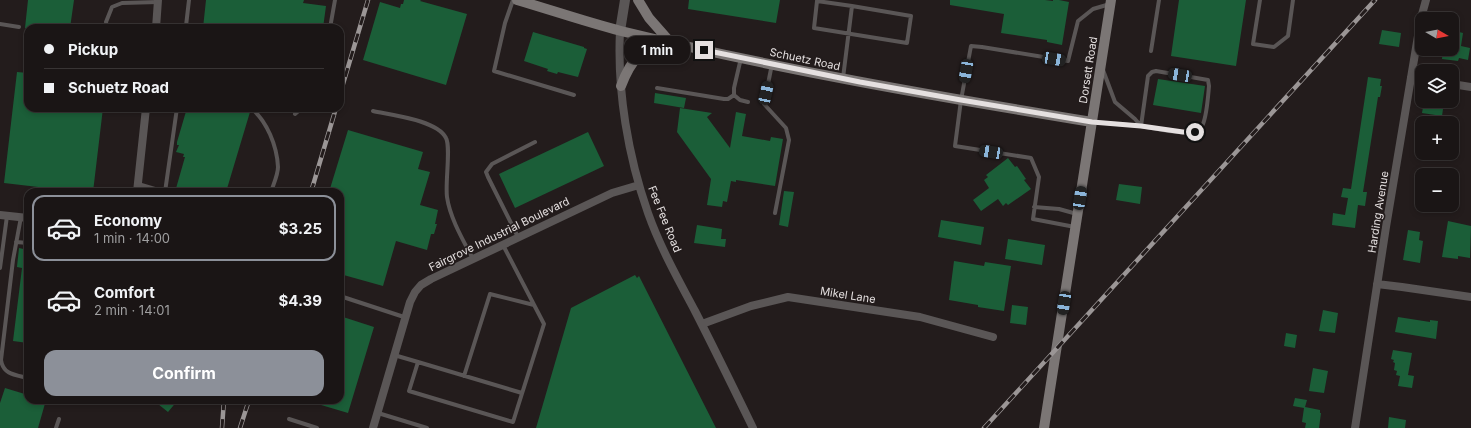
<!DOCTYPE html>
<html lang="en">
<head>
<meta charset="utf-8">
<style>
	:root { --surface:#1a1515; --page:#231e1e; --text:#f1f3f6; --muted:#9f9fa0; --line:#383434; --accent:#8c9099 }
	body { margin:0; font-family:Inter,sans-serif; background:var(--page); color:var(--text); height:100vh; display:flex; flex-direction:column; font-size:15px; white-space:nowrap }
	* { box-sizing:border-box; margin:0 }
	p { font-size:13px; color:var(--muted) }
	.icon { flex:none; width:22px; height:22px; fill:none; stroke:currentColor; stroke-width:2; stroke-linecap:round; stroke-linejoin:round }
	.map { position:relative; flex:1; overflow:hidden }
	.side { position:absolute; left:24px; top:188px; width:320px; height:216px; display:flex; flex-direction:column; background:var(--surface); border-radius:12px; box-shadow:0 2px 6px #0003,0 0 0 1px var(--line) }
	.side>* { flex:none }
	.top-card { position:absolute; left:24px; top:24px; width:320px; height:88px; border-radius:12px; box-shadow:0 2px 6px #0003,0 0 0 1px var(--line); display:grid; align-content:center; height:88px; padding:0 20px; background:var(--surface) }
	.needle { width:26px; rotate:99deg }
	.controls { position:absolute; left:1415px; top:12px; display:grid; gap:8px }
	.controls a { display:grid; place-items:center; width:44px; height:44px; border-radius:8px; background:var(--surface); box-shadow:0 2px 6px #0003,0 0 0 1px var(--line); font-size:20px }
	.end { position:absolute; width:18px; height:18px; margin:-9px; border:5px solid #e5e0e0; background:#111; box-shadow:0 0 0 2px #111 }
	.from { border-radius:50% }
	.bubble { position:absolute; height:28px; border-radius:12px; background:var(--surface); box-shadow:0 2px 6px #0003,0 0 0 1px var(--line); font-size:13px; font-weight:700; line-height:28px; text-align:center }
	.car { position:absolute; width:12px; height:24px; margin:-12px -6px; border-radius:5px; box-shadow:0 0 3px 1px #0007; background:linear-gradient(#222 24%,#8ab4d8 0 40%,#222 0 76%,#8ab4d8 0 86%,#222 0) }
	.top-card b { display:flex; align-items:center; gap:14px; height:38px; font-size:15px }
	.top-card b+b { border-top:1px solid var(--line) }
	.top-card i { width:10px; height:10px; background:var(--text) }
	ul { padding:7px 0 0; list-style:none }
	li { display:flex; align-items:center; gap:12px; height:66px; margin:0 8px 6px; padding:0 12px; border:2px solid transparent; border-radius:12px }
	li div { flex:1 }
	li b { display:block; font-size:15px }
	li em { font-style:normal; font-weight:700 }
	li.selected { border-color:var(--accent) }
	li>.icon { width:36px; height:36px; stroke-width:1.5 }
	.action { display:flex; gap:8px; margin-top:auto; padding:8px 20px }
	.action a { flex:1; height:46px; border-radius:12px; background:var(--accent); color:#fff; font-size:16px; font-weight:700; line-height:46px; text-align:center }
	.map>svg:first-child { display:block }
	.building { fill:#1b5e38 }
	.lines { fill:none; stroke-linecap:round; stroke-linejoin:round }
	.service { stroke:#5a5656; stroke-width:4 }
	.minor { stroke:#5a5656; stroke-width:8 }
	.tertiary { stroke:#5a5656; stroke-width:10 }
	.secondary { stroke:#7b7675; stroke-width:10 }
	.rail-casing { stroke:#9b9696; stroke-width:4.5 }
	.rail { stroke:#231c1c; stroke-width:3; stroke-dasharray:9; stroke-linecap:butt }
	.route { stroke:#e5e0e0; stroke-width:5 }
	.labels { text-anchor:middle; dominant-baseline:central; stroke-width:3.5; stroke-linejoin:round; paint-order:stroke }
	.street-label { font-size:11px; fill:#e5e0e0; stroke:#231c1c }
</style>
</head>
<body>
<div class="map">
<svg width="1471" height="428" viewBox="0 0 1471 428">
	<rect width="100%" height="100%" fill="#231c1c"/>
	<path class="building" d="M28 0H74L70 28H25Z
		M206 0H304L303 3 326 6 323 28H203Z
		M404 0H421L420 1 467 14 446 85 363 60 380 2 400 8 401 4H403Z
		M689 0H780L776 23 688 9Z
		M950 0H1045L1053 1V0H1059L1069 2 1062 45 1047 42V40L1001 33 1004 14 950 5Z
		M1179 0H1246L1236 66 1171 56Z
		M1382 30 1401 33 1399 47 1379 44Z
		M1455 31 1463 33 1461 46 1470 48 1468 60 1459 58 1458 61 1442 59 1443 49H1452V37H1454Z
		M533 32 584 47V48L587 49 578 77 558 72 557 74 547 71 548 69 524 61Z
		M17 72 28 73V108H103L93 192H81L4 183Z
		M1368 77 1381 79 1380 86H1382L1380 97H1378L1363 192H1367L1365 206 1358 205 1355 228 1332 225 1333 213 1345 215 1348 198 1341 197 1343 188 1351 189Z
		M1158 79 1205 86 1201 113 1153 105Z
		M655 93 686 98 684 108 654 103Z
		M1424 101 1444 102 1442 116 1422 113Z
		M187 108H235L250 112 226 192H175L185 157H183L184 154 176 152 179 145H177V142Z
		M680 108 712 113 707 117 730 148 736 112 746 114 742 136 770 141 771 137 783 139 775 186 736 180V182L731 181 727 202 723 201 722 207 707 205 711 179 677 132Z
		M348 130 423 152 418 169 430 172 420 205 438 210 435 224H437L434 234H431L427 250 396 241 383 286 340 274V192H329Z
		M588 132 604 166 515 208 499 174Z
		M1008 158 1015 167 1017 166 1026 179 1024 180 1031 189 1008 205 1006 203 1003 206 998 199 981 211 973 200 989 188 984 180 988 177 986 175Z
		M1119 184 1142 187 1140 204 1116 200Z
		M784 191 794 192 788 227 779 225Z
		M941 220 984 227 981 245 938 237Z
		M1448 221 1471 226 1470 258 1458 256V259L1442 257Z
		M697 225 722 229 721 239H726L725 247 694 243Z
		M1408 230 1420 232 1419 240 1423 241 1420 263 1403 260Z
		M1008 239 1045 245 1042 265 1005 259Z
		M19 248 28 250V343L13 341 22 268 17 267Z
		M954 261 984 266 985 262 1011 266 1004 311 978 307V305L949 300Z
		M635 275 637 278 639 276 716 428H536L571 308Z
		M1012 305 1028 307 1026 325 1010 323Z
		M1323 310 1338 313 1335 333 1319 331Z
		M340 316 374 327 348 413 311 402 312 400H340Z
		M1398 317 1430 322V320L1438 321 1436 339 1395 332Z
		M1286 333 1297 335 1295 348 1284 346Z
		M1393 350 1412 353 1408 375 1414 376 1412 388 1398 386 1400 376 1396 375 1397 371 1394 370 1395 363 1393 362 1394 360 1391 359Z
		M1313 368 1328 371 1324 393 1309 391Z
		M5 388 28 395V400H46L38 428H0V403Z
		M1295 398 1307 400 1305 407 1320 410V413H1321L1319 428H1305L1306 423 1302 422 1304 408 1293 406Z
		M153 400H178L168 412Z
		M1389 417 1406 420 1405 428H1388Z"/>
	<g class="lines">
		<path class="service" d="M513 0 505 23 494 71 574 95
			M1260 0 1253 44 1274 47 1288 36 1293 0
			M0 24 19 27
			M156 25 181 28 186 26 189 0
			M107 28 106 22 112 7 122 3 158 2
			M330 28 335 0
			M1151 51 1159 0
			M741 58 734 88V95L740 100 748 102
			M772 64 764 104 786 128 789 140 775 213
			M843 78 852 6 911 16 907 43 814 28 817 1 852 6
			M657 88 724 99H728L734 95
			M251 108C267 121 277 146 278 167 278 175 273 185 271 192
			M373 111C391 115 437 120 446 138 451 147 445 183 447 197 450 218 463 240 473 259
			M295 114 302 108
			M1093 122 1141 126 1148 76 1152 72 1156 71 1208 80 1209 86C1208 97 1207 114 1203 124 1196 140 1155 128 1141 126L1135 119 1115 102 1103 70
			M138 184 165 192
			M165 192 177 108
			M1034 207 1059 209 1077 214
			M21 217 13 260 1 360C3 375 16 375 28 378
			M1075 227 1033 219 1039 177 1031 158 955 146 961 100 971 46 982 47 1068 61 1078 21 1093 9 1110 4
			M518 237 488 177 486 172 492 164 535 142
			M16 242 28 243
			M0 268 7 216
			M340 296 404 317
			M394 355 418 362 409 391 513 422 544 324 503 245
			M418 362 522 393
			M464 376 490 294 534 305
			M378 413 427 428
			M289 419 317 428
			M56 428 59 419"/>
		<path class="minor" d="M156 28 158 0
			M620 31C617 91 628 156 648 213 660 247 678 279 695 311 715 350 734 389 753 428
			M1411 77 1422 79
			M1452 84 1471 87
			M137 192 146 108
			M0 215 28 218
			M1377 284 1402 287 1471 297
			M702 324 751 306 788 297 920 317 993 337
			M373 428 410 302 415 292 421 285 431 279 612 193 639 185
			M1355 428 1386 227 1421 18 1426 0"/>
		<path class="tertiary" d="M620 31 625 0"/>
		<path class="secondary" d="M517 0C551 10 586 22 621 31 777 69 934 96 1092 122
			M638 0 649 18 671 43
			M621 86C632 57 640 51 669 43
			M1044 428 1111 0"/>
		<defs>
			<path id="rail" d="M340 94 368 0
				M311 192 336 108
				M222 428 224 400
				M240 428 249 400
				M984 428 1375 0"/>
		</defs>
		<use href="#rail" class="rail-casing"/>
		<use href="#rail" class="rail"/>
	</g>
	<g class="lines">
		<path class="route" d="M704 50 860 82 961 100 1092 122 1141 126 1183 132H1195"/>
	</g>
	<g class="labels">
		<g class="street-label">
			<text transform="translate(805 59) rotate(12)">Schuetz Road</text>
			<text transform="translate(1088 70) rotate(-81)">Dorsett Road</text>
			<text transform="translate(1378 212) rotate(-81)">Harding Avenue</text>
			<text transform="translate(665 219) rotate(68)">Fee Fee Road</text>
			<text transform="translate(499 234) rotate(-26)">Fairgrove Industrial Boulevard</text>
			<text transform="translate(848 295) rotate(9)">Mikel Lane</text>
		</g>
	</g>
</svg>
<div class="controls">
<a><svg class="needle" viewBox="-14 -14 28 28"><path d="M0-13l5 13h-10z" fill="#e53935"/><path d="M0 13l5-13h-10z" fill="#9f9fa0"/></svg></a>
<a><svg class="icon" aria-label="layers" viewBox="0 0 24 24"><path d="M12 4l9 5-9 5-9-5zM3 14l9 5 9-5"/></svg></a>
<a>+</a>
<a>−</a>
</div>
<i class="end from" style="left:1195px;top:132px"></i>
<i class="end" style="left:704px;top:50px"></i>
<div class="bubble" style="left:624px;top:36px;width:66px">1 min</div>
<i class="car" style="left:1054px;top:59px;rotate:100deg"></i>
<i class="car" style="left:966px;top:71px;rotate:190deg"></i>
<i class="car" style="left:1180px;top:75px;rotate:279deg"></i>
<i class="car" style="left:766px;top:93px;rotate:12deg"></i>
<i class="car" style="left:991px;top:152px;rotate:279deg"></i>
<i class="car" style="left:1080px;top:198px;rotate:9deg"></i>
<i class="car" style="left:1064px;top:303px;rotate:189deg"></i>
<div class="top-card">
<b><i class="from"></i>Pickup</b>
<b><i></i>Schuetz Road</b>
</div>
<section class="side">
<ul>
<li class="selected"><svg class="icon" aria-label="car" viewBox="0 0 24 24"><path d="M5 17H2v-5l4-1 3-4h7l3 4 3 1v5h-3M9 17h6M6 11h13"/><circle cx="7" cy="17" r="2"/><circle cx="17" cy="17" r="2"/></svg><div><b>Economy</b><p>1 min · 14:00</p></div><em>$3.25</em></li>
<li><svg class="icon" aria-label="car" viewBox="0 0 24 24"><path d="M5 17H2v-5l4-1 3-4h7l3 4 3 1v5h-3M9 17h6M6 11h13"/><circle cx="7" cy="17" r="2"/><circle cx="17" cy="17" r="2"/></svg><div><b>Comfort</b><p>2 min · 14:01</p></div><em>$4.39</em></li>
</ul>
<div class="action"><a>Confirm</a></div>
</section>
</div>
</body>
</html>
